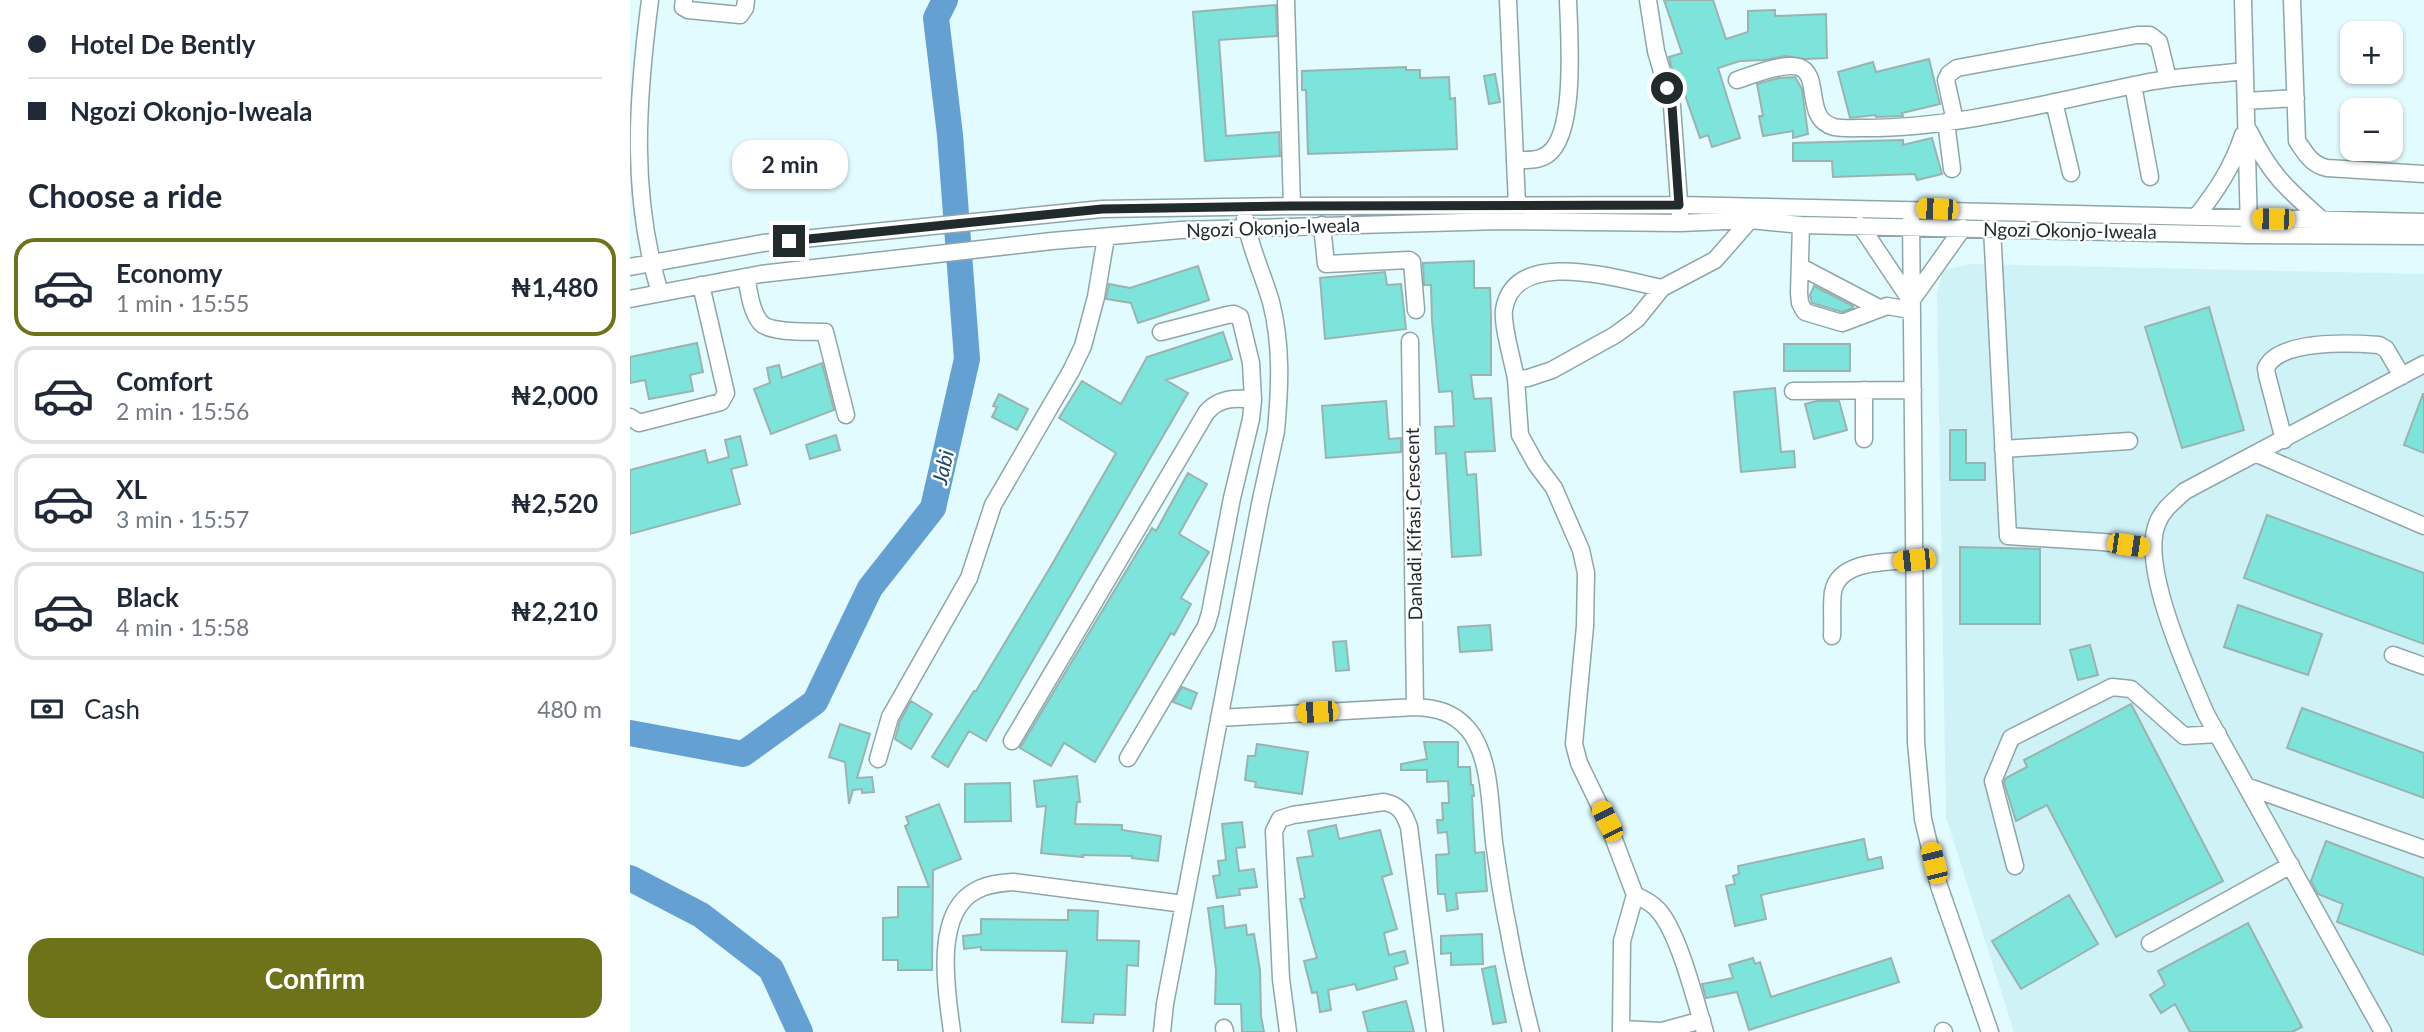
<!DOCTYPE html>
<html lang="en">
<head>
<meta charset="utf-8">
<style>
	:root { --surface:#fff; --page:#f2f2f3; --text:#1f2937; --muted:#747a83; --line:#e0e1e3; --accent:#6e731a }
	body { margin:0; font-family:Lato,sans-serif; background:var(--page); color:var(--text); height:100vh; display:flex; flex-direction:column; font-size:26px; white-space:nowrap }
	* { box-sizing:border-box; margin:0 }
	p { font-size:23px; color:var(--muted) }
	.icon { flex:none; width:38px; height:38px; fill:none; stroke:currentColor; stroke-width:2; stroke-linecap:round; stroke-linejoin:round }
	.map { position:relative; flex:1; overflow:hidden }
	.panel { display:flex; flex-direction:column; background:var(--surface); width:630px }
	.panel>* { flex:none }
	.guide { display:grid; align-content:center; height:154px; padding:0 28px; background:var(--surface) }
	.controls { position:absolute; left:1710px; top:21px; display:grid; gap:14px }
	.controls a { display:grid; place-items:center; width:63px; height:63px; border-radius:14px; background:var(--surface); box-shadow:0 2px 5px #0004; font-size:35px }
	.end { position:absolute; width:32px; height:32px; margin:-16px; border:9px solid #222b2c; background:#fff; box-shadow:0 0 0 4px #fff }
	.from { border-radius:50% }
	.bubble { position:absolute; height:49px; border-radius:21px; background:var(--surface); box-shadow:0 2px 5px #0004; font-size:23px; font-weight:700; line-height:49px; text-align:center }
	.car { position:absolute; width:21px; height:42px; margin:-21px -10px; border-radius:9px; box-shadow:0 0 5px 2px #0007; background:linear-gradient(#f5c518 24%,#345 0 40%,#f5c518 0 76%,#345 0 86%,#f5c518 0) }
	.guide b { display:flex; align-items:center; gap:24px; height:66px; font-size:26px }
	.guide b+b { border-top:2px solid var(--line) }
	.guide i { width:18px; height:18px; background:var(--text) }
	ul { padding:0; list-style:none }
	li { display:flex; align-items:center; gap:21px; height:98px; margin:0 14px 10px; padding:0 14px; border:4px solid var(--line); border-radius:21px }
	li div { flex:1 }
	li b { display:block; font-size:26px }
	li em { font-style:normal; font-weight:700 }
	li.on { border-color:var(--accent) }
	li>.icon { width:63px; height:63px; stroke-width:1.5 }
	h2 { padding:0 28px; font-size:32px; line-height:84px }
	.pay { display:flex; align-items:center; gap:18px; height:77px; padding:0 28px; font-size:26px }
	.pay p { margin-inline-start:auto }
	.action { display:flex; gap:14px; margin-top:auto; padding:14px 28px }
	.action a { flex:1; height:80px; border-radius:21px; background:var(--accent); color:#fff; font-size:28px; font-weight:700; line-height:80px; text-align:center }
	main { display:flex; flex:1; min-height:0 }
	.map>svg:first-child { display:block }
	.built { fill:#cff2f7 }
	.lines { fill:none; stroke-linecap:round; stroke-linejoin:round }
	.river { stroke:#65a0d3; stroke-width:26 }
	.building { fill:#7de4db; stroke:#9bb3b0; stroke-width:2 }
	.minor-casing { stroke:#8ea6a9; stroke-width:19 }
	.minor { stroke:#fff; stroke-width:16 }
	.route { stroke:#222b2c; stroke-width:9 }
	.labels { text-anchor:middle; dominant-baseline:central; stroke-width:5; stroke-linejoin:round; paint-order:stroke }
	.street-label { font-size:19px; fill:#222b2c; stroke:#fff }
	.water-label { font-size:21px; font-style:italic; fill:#1a4668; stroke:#fff }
</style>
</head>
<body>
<main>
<section class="panel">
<div class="guide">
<b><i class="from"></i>Hotel De Bently</b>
<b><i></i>Ngozi Okonjo-Iweala</b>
</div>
<h2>Choose a ride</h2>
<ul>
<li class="on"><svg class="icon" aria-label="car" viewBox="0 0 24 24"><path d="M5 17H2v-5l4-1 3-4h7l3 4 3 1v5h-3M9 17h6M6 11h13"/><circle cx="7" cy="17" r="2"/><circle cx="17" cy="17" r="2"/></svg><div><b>Economy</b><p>1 min · 15:55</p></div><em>₦1,480</em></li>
<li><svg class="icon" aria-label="car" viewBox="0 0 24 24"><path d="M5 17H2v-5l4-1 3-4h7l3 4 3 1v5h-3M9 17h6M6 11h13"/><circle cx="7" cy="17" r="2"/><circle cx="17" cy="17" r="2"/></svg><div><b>Comfort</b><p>2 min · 15:56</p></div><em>₦2,000</em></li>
<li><svg class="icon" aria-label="car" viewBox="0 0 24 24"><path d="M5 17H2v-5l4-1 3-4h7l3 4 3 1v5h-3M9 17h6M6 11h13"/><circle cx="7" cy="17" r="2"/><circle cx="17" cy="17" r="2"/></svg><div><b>XL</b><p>3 min · 15:57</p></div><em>₦2,520</em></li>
<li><svg class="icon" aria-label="car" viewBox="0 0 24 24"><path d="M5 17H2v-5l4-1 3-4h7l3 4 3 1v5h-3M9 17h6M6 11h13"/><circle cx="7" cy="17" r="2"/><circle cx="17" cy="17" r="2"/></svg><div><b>Black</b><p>4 min · 15:58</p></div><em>₦2,210</em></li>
</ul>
<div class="pay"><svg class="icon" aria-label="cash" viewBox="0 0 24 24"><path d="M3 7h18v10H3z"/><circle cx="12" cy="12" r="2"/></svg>Cash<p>480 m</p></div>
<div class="action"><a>Confirm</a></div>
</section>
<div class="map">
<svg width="1794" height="1032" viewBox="0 0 1794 1032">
	<rect width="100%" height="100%" fill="#e2fbff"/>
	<path class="built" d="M1340 264 1794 274V1032H1384L1316 817 1307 293 1313 270Z"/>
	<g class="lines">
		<path class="river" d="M0 733 113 754 185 702 240 588 303 508 337 359 320 135 306 18 315 0
			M0 878 71 915 141 969 170 1032"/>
	</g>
	<path class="building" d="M1034 0H1083L1096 39 1118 32V11L1145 10V16L1196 14 1197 58 1175 59 1155 56 1134 60 1110 61 1088 68 1110 138 1082 147 1078 135 1070 138 1048 75 1044 76 1039 57 1052 53Z
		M646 5 647 36 589 40 596 136 649 132 650 156 575 161 563 12Z
		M1299 59 1310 104 1272 113 1273 116 1246 117 1245 115 1220 118 1208 72 1243 62 1246 72Z
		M776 67V70H790V78L819 77 820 99 825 98 827 149 678 154 676 90H672V71Z
		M865 74 870 102 859 104 854 76Z
		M1165 77 1172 89 1178 134 1163 138V131L1133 136 1129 116H1133L1127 84 1149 78Z
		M1302 138 1312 174 1287 180 1285 174 1203 177 1202 161H1163V143L1273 140V145Z
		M844 261V288H860L861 317V375H841L844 399 861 398 865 451 835 452 837 475 846 474 851 555 822 557 816 453 806 454 805 427 824 426 822 391 809 392 802 321 801 285H794L793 263Z
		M568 266 579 300 508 323 501 303 476 299 479 284 500 288Z
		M755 272 757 285 771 284 776 329 695 339 690 278Z
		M1184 286 1223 306V308L1212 312 1182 303 1180 295Z
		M1579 307 1614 430 1552 448 1515 327Z
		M593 332 602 359 536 380 558 393 356 741 339 731 318 767 302 757 344 691H346L421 566 486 453 429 418 452 381 491 404 517 357Z
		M67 343 73 372 60 375 63 391 19 399 15 380 0 383V357Z
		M1154 344H1220V371H1154Z
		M192 363 204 410 141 434 124 389 140 383 137 368 149 365 152 378Z
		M1145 388 1151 452 1164 451 1165 467 1111 472 1104 392Z
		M369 394 398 409 387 430 362 417 367 407 363 406Z
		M1793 394H1794V453L1774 445Z
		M756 401 759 439 771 438V452L696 458 692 406Z
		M1187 401H1209L1217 430 1184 439 1175 404Z
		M1320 430H1336V463H1355V480H1320Z
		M206 435 210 450 180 459 176 445Z
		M110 436 117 465 101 469 110 504 0 534V470L75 450 78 463 99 457 95 440Z
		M558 473 577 484 549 534 579 552 551 598 561 604 544 635 541 633 465 762 434 743 421 766 390 748 522 528 526 531Z
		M1637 515 1794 573V644L1614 578Z
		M1330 547 1410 549V624H1330Z
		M1608 605 1692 634 1678 675 1594 647Z
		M860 625 862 650 830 652 828 627Z
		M716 641 719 670 706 671 703 642Z
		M1460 645 1468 675 1448 680 1440 650Z
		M552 687 567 693 561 709 543 702Z
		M281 701 302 714 281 749 265 739 270 721Z
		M1501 704 1593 881 1486 937 1417 805 1386 821 1374 782 1376 778 1397 767 1394 760Z
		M1672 708 1794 753V798L1657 748Z
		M210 724 240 734 227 778 242 777 244 792 232 793V789L223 790 219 804 215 762 199 757Z
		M794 742H828V767H840L841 785H843L844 796H842L845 853 854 852 857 891 826 893 828 909 817 911 815 894H808L806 855 819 854 817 832 808 833 807 820H813L812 803H819L818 781 797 782V770H771V764L797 759Z
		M627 744 678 752 672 794 625 787 626 782 615 780 618 756H625Z
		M447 776 450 802H447L445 824 492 825V830L531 836 528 861 502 858V856L452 855 453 857 411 853 416 806 407 807 404 781Z
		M380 783 381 821 335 822V784Z
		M309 804 331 859 303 870 302 970H268V960H253V918L268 917V887H299L275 826 279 824 276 817Z
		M612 822 615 847 606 848 609 871 624 869 627 887 609 889 610 895 587 898 583 876 590 875 588 861 596 860 592 824Z
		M706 825 709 839 750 830 762 874 752 877 767 929 754 933 759 955 775 951 778 963 764 967 767 979 727 990 725 984 698 990 701 1010 690 1012 687 992 682 993 674 961 687 958 670 899 675 898 667 858 683 856 678 831Z
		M1234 839 1238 860 1251 857 1253 868 1131 895 1136 919 1105 926 1096 886 1105 884 1103 876 1109 874 1108 866Z
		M1696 841 1794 878V955L1707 922 1713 904 1688 894 1681 881Z
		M1439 895 1468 944 1391 989 1362 941Z
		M593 906 595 928 616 925 617 935 624 934 630 970 631 1016 634 1032H612L611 1004H585L586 970 578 908Z
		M438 910 468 911 467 940 509 941 508 966 497 965 495 1015 464 1014 463 1023 432 1022 437 951 351 950V947L334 949 333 936 351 934V919L438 920Z
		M1618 923 1672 1027 1662 1032H1560L1545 1004 1531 1013 1520 995 1535 985 1528 971Z
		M852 934 853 964 821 965V953L811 954V936Z
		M1123 958 1125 964 1130 962 1141 997 1261 958 1269 982 1119 1030 1107 992 1076 998 1072 984 1103 978 1099 965Z
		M865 966 876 1022 863 1024 852 969Z
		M776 1001 784 1032H738L733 1012Z"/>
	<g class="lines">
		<defs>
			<path id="minor" d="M20 0C7 101 0 194 30 293
				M54 0 53 7 58 10 110 15 115 8 116 0
				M656 0 662 206
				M878 0 887 205
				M1018 0 1026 51 1042 106 1050 215
				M1613 0 1619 229
				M1662 0 1667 141C1676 154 1682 165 1697 168L1794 174
				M1107 80C1122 75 1155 62 1169 67 1192 75 1173 119 1204 127 1213 129 1226 128 1236 128 1330 128 1423 101 1514 83 1547 76 1582 75 1615 71
				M1503 85 1520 177
				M1616 101 1666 98
				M1424 102 1441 173
				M1325 121 1316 80 1319 74 1327 68 1507 35H1520L1529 42 1538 79
				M1316 122 1322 169
				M1619 131C1640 174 1656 188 1692 220
				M886 160C897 160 909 161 918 154 947 133 939 33 938 0
				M1281 216 1286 742 1293 819 1309 886 1360 1032
				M1566 217C1587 190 1602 168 1613 135
				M692 225 696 264 779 260 782 262 786 310
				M1171 225 1169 293 1170 303 1175 312 1212 323 1257 306 1281 310
				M1230 225 1281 301 1333 228
				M1362 228 1378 536 1473 542 1523 548
				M0 267 133 243 472 209 662 206 1049 205 1794 222
				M1171 267 1249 308
				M116 277C119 291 121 312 131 323 141 334 181 331 195 332L216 415
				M0 299 131 274 422 241 551 230 870 221 1050 223 1120 220 1171 225 1619 235 1794 236
				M780 341 785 707
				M886 379C883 362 872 325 874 310 884 245 991 280 1032 288
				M1163 391 1283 390
				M0 417 9 423 91 402 96 393 71 285
				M1234 439V390
				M1654 440 1637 375 1636 368C1649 339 1722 343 1749 345L1756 349 1772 376
				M1373 449 1499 441
				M1627 454 1794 526
				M1202 636C1203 622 1201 605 1203 592 1209 559 1260 562 1284 560
				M1763 655 1794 666
				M589 718 785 707C807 708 823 712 838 729 861 756 860 808 864 842 868 871 872 899 878 927 884 962 892 997 901 1032
				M382 741 576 413C588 398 605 397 623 400
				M498 758 576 626 580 613 602 498 621 419 623 400 621 363 610 317 604 314 597 315 531 332
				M248 759 260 717 339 578 363 505 441 371 453 346 466 297 476 237
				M1616 786 1794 849
				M1385 866 1363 781 1381 738 1482 687 1501 689 1554 736 1588 734
				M1520 943 1661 865
				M594 1028 595 1032
				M991 1029 1032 1031 1072 1020
				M1313 1031 1314 1032
				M322 1032C317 993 302 912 347 890 358 884 371 883 383 882L554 904
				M532 1032 535 1004 630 504 646 431C650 387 652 345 641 302 633 274 620 248 615 219
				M658 1032 651 979 644 831 650 819 663 815 754 802C770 805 774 813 779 827L805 1032
				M991 1032 992 941 1005 895
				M1075 1032C1065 1000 1049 933 1028 910 1021 902 1013 899 1005 895L977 821 949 763 944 744 955 626 956 573 951 550 924 488 906 464 890 435 886 379 898 378 922 370 985 335 1007 319 1032 288 1085 260 1120 220
				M1753 1032 1576 714C1558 672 1510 567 1527 524 1532 510 1544 501 1555 491L1794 364"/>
		</defs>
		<use href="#minor" class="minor-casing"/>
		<use href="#minor" class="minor"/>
	</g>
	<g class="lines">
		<path class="route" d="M159 241 472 209 662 206 1049 205 1042 106 1037 88"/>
	</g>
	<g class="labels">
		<g class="street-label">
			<text transform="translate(643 227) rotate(-2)">Ngozi Okonjo-Iweala</text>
			<text transform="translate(1440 230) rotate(1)">Ngozi Okonjo-Iweala</text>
			<text transform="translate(783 524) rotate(-91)">Danladi Kifasi Crescent</text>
		</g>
		<g class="water-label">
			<text transform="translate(312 467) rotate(-77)">Jabi</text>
		</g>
	</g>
</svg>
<div class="controls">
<a>+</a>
<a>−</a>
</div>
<i class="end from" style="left:1037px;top:88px"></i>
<i class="end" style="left:159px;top:241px"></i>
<div class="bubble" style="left:102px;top:140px;width:116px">2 min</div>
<i class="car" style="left:1307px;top:209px;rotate:272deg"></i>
<i class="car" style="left:1643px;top:219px;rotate:271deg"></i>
<i class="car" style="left:1498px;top:545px;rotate:98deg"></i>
<i class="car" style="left:1284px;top:560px;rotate:264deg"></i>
<i class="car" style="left:687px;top:712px;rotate:267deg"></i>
<i class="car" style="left:977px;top:821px;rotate:334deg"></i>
<i class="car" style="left:1304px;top:863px;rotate:346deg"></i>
</div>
</main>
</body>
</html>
